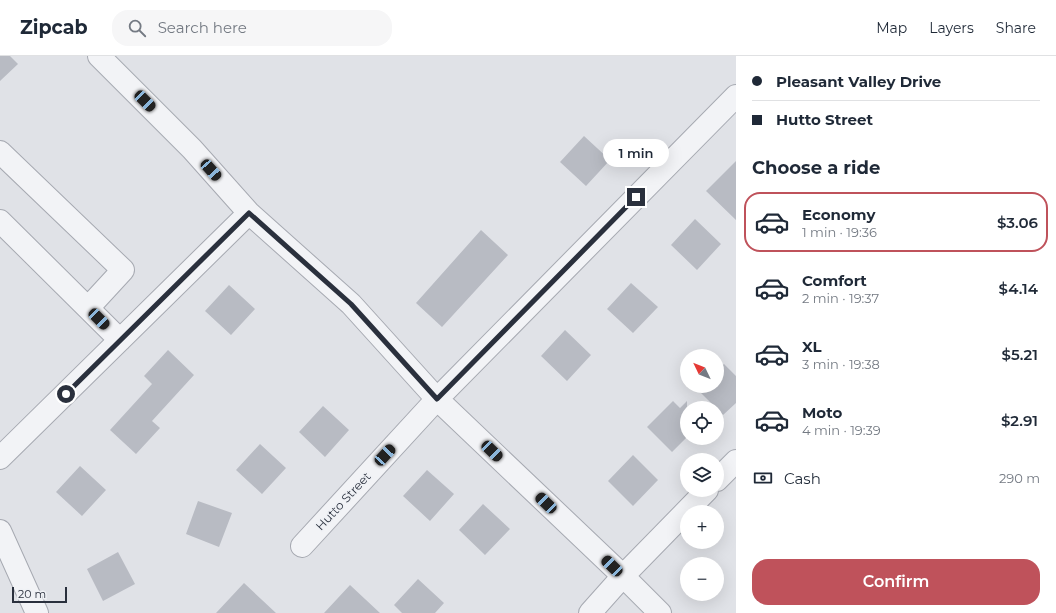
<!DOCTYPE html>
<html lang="en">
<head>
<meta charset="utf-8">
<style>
	:root { --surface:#fff; --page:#f6f6f7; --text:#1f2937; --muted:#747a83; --line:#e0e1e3; --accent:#bf525b }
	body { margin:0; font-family:Montserrat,sans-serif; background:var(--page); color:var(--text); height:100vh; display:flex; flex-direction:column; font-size:15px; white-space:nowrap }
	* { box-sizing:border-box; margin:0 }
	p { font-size:13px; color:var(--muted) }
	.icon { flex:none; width:22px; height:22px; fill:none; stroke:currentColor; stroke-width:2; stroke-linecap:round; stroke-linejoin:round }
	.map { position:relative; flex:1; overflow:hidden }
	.drawer { display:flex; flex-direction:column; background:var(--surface); width:320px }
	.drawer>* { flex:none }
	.top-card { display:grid; align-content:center; height:88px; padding:0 16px; background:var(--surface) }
	.needle { width:26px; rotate:313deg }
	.buttons { position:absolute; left:680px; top:293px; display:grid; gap:8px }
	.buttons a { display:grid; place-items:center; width:44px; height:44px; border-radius:50%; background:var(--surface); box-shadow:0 4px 16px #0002; font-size:20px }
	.scale { position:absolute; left:12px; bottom:10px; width:55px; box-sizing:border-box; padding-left:4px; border:2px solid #2a303d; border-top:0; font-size:11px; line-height:14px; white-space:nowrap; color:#2a303d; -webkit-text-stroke:3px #eff1f5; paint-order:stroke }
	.end { position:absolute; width:18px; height:18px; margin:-9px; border:5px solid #2a303d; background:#fff; box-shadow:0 0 0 2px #fff }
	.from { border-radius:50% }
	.bubble { position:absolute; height:28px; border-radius:14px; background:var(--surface); box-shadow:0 4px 16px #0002; font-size:13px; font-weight:600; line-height:28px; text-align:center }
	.car { position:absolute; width:12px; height:24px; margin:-12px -6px; border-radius:5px; box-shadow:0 0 3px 1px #0007; background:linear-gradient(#222 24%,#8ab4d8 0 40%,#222 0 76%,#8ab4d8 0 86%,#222 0) }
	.top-card b { display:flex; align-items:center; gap:14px; height:38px; font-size:15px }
	.top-card b+b { border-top:1px solid var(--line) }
	.top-card i { width:10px; height:10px; background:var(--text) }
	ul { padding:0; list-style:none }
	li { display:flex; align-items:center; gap:12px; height:60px; margin:0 8px 6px; padding:0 8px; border:2px solid transparent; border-radius:16px }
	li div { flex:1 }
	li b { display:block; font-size:15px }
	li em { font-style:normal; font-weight:600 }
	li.selected { border-color:var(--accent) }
	li>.icon { width:36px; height:36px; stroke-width:1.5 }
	h2 { padding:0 16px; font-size:18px; line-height:48px }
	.pay { display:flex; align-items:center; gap:10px; height:44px; padding:0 16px; font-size:15px }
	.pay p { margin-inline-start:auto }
	.button { display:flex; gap:8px; margin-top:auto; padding:8px 16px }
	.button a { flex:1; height:46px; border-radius:16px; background:var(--accent); color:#fff; font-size:16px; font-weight:600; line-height:46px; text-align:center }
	header { display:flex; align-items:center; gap:24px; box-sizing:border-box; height:56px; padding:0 20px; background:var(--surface); border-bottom:1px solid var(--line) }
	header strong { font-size:19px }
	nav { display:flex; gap:22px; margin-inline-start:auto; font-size:14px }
	.search { width:280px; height:36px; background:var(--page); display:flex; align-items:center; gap:10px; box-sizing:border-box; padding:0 14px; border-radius:16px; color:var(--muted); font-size:15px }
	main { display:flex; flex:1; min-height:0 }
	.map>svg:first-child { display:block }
	.building { fill:#b8bbc3 }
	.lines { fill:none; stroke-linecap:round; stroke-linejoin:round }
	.minor-casing { stroke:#a6a9b1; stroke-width:24 }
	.minor { stroke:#f2f3f6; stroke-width:22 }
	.route { stroke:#2a303d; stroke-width:5 }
	.labels { text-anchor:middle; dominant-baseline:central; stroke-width:3; stroke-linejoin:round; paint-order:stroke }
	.street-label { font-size:12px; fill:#2a303d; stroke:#eff1f5 }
</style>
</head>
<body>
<header>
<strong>Zipcab</strong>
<div class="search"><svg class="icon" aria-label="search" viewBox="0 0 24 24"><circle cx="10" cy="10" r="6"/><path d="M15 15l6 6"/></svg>Search here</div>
<nav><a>Map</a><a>Layers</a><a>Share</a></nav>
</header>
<main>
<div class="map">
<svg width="736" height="557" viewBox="0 0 736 557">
	<rect width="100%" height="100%" fill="#e0e2e7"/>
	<path class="building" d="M0 0H10L18 8 0 25Z
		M584 80 610 104 586 130 560 106Z
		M736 105V164L706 135Z
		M695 163 721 188 697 214 671 189Z
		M481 174 508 199 442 271 416 247Z
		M631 227 658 251 633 277 607 253Z
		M229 229 255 253 231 279 205 255Z
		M565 274 591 299 567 325 541 300Z
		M168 294 194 319 152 365 160 372 136 398 110 374 152 328 144 320Z
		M724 308 736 320V347L723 359 694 330H717V315Z
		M673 345 680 352 687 345V381L672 396 647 371Z
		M323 350 349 374 325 401 299 376Z
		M260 388 286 412 262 438 236 414Z
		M633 399 658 424 633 450 608 425Z
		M80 410 106 434 82 460 56 436Z
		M427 414 454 438 430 465 403 440Z
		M198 445 232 457 219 491 186 478Z
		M483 448 510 473 485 499 459 474Z
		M118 496 135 528 103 545 87 513Z
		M418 523 444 547 435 557H402L394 549Z
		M244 527 276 557H216Z
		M350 529 380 557H324Z"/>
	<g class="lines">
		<defs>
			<path id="minor" d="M99 0 192 93 249 157 351 248 437 343 623 520 660 557
				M0 96 123 214 88 252
				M0 165 120 284
				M0 402 249 157
				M717 424 736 405
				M0 475 37 557
				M302 490 437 343 736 40
				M590 557 623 520 707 434"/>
		</defs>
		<use href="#minor" class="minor-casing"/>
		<use href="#minor" class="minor"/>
	</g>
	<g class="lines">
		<path class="route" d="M66 338 249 157 351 248 437 343 636 141"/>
	</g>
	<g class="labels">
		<g class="street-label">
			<text transform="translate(343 445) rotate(-47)">Hutto Street</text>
		</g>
	</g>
</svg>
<div class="buttons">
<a><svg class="needle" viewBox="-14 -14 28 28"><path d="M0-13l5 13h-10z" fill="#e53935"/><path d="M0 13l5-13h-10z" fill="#747a83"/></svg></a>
<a><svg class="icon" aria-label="locate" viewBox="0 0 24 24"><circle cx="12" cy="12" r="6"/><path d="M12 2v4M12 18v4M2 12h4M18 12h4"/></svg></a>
<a><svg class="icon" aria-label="layers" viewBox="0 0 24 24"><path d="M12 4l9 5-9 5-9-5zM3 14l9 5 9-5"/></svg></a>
<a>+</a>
<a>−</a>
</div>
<div class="scale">20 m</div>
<i class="end from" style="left:66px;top:338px"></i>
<i class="end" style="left:636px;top:141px"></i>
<div class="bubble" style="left:603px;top:83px;width:66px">1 min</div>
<i class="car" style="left:145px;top:45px;rotate:135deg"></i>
<i class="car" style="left:211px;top:114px;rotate:138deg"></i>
<i class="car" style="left:99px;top:263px;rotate:135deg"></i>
<i class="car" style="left:492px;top:395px;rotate:134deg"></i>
<i class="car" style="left:385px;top:399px;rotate:43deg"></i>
<i class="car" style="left:546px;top:447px;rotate:314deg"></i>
<i class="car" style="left:612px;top:510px;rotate:314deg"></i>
</div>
<section class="drawer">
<div class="top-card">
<b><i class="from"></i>Pleasant Valley Drive</b>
<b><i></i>Hutto Street</b>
</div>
<h2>Choose a ride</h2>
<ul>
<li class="selected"><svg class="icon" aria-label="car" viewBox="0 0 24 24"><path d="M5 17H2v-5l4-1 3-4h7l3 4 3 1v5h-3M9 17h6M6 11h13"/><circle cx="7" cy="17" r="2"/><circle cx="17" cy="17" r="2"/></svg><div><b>Economy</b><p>1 min · 19:36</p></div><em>$3.06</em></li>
<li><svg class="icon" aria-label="car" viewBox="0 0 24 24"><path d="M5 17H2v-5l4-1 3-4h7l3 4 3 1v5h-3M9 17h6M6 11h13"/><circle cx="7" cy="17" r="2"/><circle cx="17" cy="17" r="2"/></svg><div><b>Comfort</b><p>2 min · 19:37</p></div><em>$4.14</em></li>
<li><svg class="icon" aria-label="car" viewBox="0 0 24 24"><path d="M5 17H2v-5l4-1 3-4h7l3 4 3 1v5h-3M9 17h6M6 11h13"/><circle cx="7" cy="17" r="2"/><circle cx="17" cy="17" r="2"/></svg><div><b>XL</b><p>3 min · 19:38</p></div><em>$5.21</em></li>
<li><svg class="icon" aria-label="car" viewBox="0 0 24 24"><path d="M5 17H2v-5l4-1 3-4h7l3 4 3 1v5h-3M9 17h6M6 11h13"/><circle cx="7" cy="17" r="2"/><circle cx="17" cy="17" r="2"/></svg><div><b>Moto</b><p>4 min · 19:39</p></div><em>$2.91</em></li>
</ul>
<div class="pay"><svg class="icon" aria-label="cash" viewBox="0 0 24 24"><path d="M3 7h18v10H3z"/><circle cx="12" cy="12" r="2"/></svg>Cash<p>290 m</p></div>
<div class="button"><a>Confirm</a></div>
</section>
</main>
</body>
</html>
